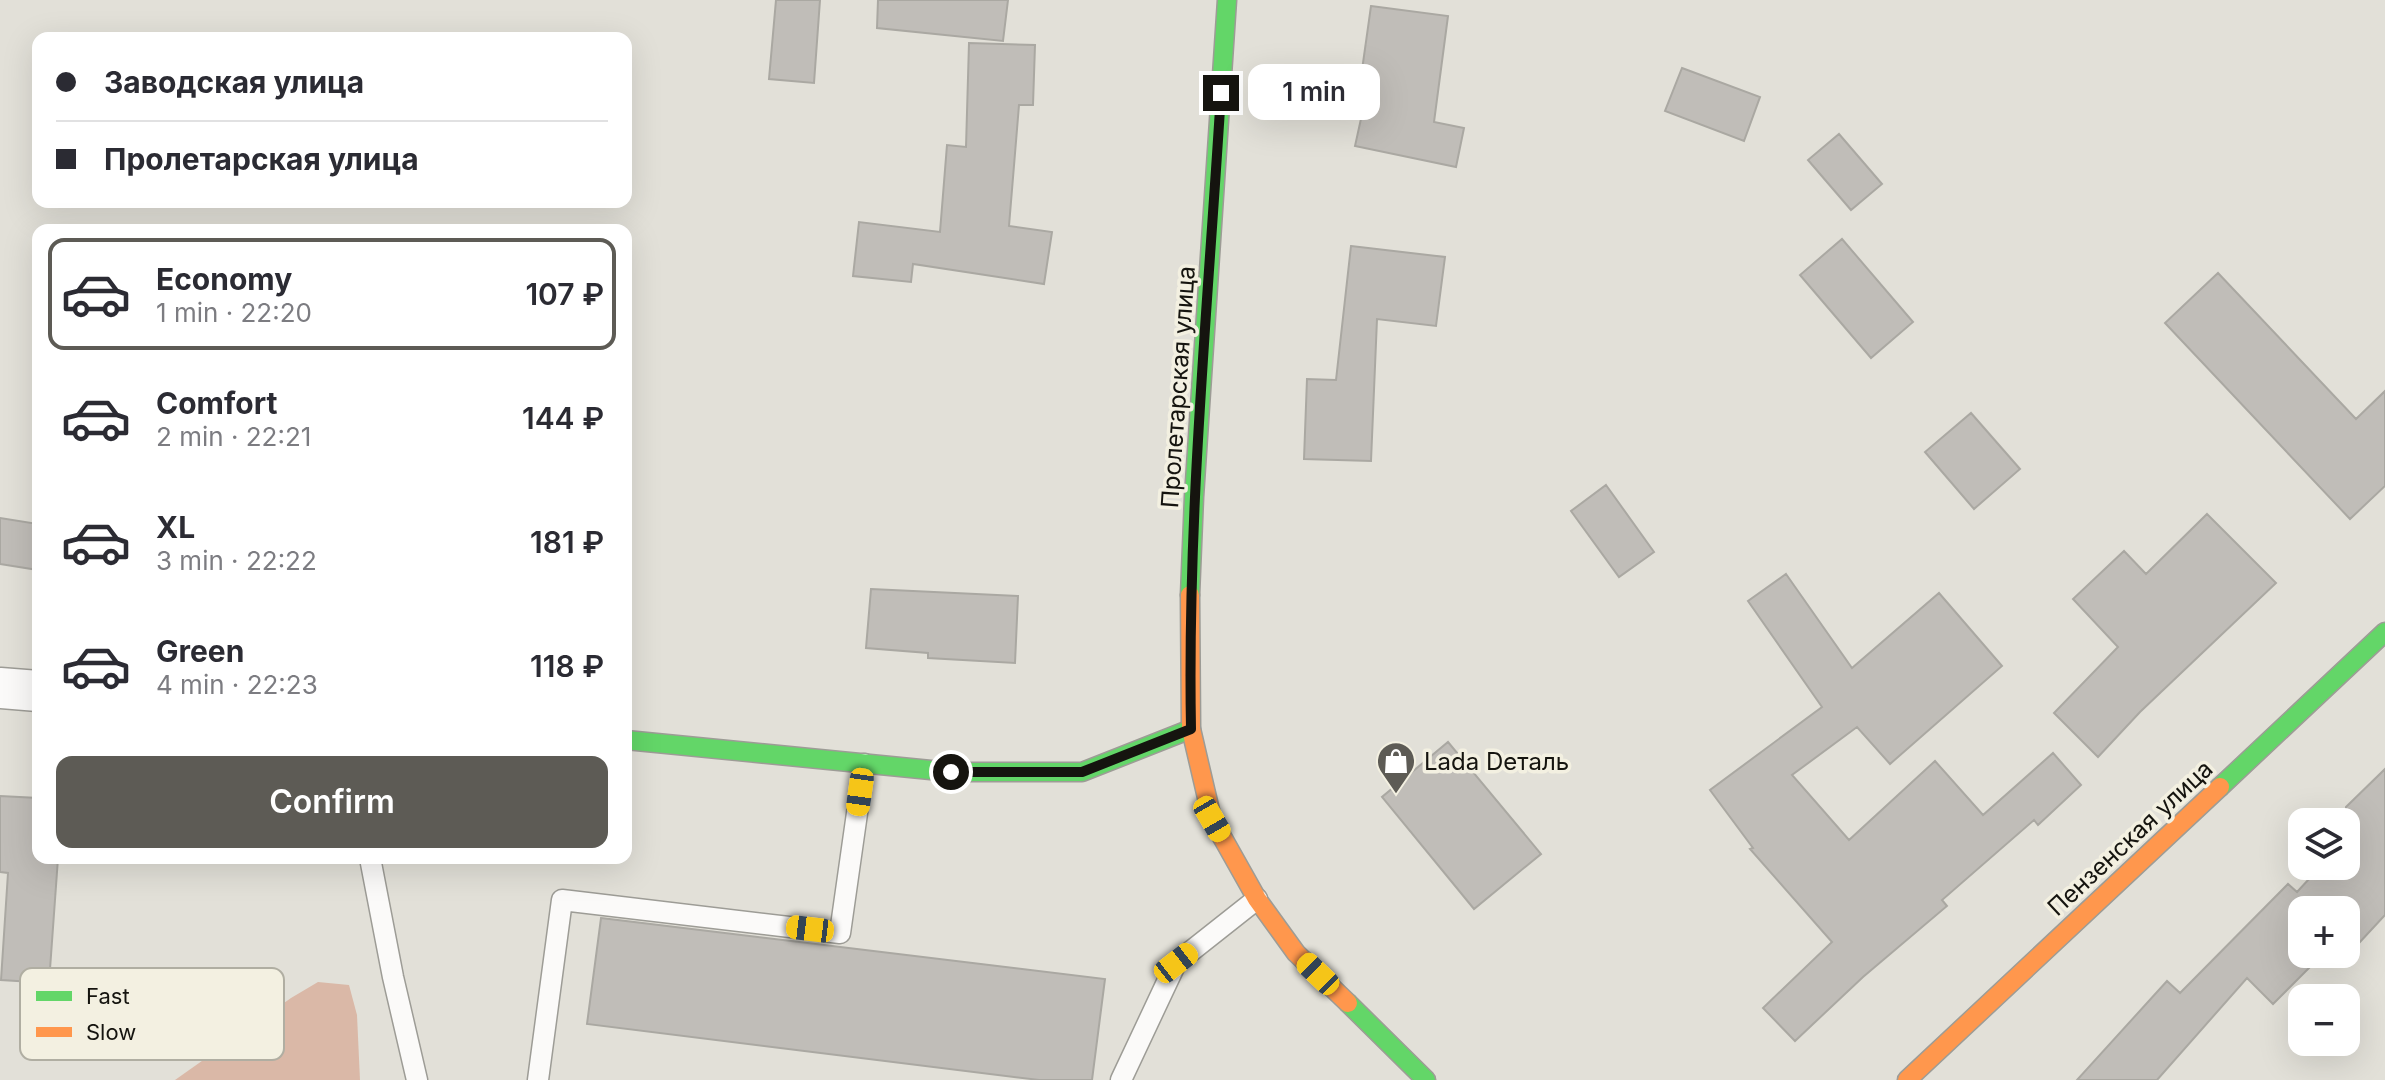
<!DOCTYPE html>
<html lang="en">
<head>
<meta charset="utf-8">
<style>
	:root { --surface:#fff; --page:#f2f2f3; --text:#2b2b33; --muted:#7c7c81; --line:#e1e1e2; --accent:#5d5b55 }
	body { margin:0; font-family:Inter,sans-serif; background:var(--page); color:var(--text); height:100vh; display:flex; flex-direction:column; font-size:30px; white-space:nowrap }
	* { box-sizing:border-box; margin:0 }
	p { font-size:26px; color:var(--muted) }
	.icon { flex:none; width:44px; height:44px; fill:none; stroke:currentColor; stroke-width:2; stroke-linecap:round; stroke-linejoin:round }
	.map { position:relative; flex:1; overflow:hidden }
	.panel { position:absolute; left:32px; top:224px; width:600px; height:640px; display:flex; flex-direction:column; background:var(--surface); border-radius:16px; box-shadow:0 8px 32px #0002 }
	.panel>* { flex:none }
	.guide { position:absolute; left:32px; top:32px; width:600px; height:176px; border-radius:16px; box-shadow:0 8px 32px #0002; display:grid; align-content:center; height:176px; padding:0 24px; background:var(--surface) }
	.fabs { position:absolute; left:2288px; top:808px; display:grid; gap:16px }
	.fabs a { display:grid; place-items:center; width:72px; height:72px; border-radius:16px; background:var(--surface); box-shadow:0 8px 32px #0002; font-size:40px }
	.end { position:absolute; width:36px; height:36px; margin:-18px; border:10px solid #15140f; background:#fff; box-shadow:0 0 0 4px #fff }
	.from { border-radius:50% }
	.bubble { position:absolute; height:56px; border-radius:16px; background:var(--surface); box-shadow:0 8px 32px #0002; font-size:26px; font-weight:600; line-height:56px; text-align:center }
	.car { position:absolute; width:24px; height:48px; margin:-24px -12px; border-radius:10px; box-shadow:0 0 6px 2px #0007; background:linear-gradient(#f5c518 24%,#345 0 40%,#f5c518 0 76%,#345 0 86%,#f5c518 0) }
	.guide b { display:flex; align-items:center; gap:28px; height:76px; font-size:30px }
	.guide b+b { border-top:2px solid var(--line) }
	.guide i { width:20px; height:20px; background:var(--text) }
	ul { padding:14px 0 0; list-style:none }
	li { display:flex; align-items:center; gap:24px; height:112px; margin:0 16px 12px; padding:0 8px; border:4px solid transparent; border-radius:16px }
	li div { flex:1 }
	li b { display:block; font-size:30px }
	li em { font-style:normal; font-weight:600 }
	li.selected { border-color:var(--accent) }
	li>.icon { width:72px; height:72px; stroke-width:1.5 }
	.primary-button { display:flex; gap:16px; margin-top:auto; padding:16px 24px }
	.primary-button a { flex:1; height:92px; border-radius:16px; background:var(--accent); color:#fff; font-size:32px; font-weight:600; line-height:92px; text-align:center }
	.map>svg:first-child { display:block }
	.forest { fill:#dab8a7 }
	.building { fill:#c0bdb8; stroke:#aaa8a2; stroke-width:2 }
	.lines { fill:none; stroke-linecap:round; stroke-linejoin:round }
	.lane-casing { stroke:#9d9c96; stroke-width:23 }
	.street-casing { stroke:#9d9c96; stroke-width:43 }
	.fast-casing { stroke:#9d9c96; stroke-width:21 }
	.slow-casing { stroke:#9d9c96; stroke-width:21 }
	.lane { stroke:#fbfaf9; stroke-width:20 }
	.street { stroke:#fbfaf9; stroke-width:40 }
	.fast { stroke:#63d668; stroke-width:18 }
	.slow { stroke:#ff974d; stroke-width:18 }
	.route { stroke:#15140f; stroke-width:10 }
	.labels { text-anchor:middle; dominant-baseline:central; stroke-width:7; stroke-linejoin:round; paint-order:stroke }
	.street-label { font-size:24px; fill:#15140f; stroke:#f3f0e1 }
	.poi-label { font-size:24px; fill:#15140f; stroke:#f3f0e1; text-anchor:start }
	.key { fill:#f3f0e1; stroke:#b0aea2; stroke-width:2 }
	.key-label { font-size:22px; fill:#15140f }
</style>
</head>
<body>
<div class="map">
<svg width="2385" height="1080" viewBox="0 0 2385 1080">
	<rect width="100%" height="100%" fill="#e2e0d8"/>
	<path class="forest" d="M318 982 349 985 357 1015 360 1080H175L291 998Z"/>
	<path class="building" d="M776 0H820L814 83 769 79Z
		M878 0H1008L1003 41 877 28Z
		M1371 6 1448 16 1434 122 1464 128 1456 167 1355 146 1370 78 1361 77Z
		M969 43 1035 45 1033 105H1019L1009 226 1052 232 1044 284 913 264 911 282 853 276 859 222 940 232 947 145 966 147Z
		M1682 68 1760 97 1744 141 1665 111Z
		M1839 134 1882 184 1851 210 1808 160Z
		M1842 239 1913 322 1871 358 1800 275Z
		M1351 246 1445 257 1436 326 1377 319 1371 461 1304 459 1307 379 1336 380Z
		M2218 273 2356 419 2385 391V486L2350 519 2165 323Z
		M1971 413 2020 469 1974 509 1925 452Z
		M1606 485 1654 552 1619 577 1571 511Z
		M2207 514 2276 583 2140 712 2098 757 2054 713 2118 647 2073 599 2124 551 2146 574Z
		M0 518 38 524V570L0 564Z
		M1786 574 1852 668 1939 593 2002 666 1890 764 1857 727 1792 775 1849 840 1935 761 1983 815 2053 753 2081 785 2038 825 2034 820 1942 900 1947 906 1863 977 1795 1041 1763 1008 1832 942 1750 849 1753 848 1710 790 1822 707 1748 601Z
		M871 589 1018 596 1015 663 928 658V653L866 648Z
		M1448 742 1541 854 1474 909 1382 797Z
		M2385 769V915L2359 943 2346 931V910H2302V954H2323L2273 1004 2247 978 2157 1080H2077L2167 981 2180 993 2288 884 2297 892 2321 866H2346V807Z
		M0 796 38 798V858H58L49 983 1 980 8 873 0 872Z
		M601 918 1105 979 1092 1080H1039L587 1024Z"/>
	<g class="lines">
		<defs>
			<path id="lane" d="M370 858 393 977 417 1080
				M538 1080 562 900 840 933 864 764
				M1121 1080 1176 963 1257 899"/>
			<path id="street" d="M0 688 38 691"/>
			<path id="fast" d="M1190 595 1194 497 1227 0
				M626 740 951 772H1082L1191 729
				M2220 787 2385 632
				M1348 1003 1426 1080"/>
			<path id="slow" d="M1190 595 1191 729 1212 819 1257 899 1296 953 1348 1003
				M1907 1080 2220 787"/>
		</defs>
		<use href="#lane" class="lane-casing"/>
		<use href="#street" class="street-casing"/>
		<use href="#fast" class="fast-casing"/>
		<use href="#slow" class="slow-casing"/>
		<use href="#lane" class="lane"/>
		<use href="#street" class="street"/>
		<use href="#fast" class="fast"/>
		<use href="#slow" class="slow"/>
	</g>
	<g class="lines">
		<path class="route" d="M951 772H1082L1191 729C1187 517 1208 305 1221 93"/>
	</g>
	<defs>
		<symbol id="shop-pin" viewBox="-11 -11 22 30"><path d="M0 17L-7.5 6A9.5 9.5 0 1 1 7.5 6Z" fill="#5d5b55" stroke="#f3f0e1"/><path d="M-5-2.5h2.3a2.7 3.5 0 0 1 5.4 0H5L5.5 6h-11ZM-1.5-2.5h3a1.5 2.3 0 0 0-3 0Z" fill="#fff"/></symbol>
	</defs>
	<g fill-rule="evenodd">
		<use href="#shop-pin" x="1374" y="739" width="44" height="60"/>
	</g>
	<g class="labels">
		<g class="street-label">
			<text transform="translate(1178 387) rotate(-86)">Пролетарская улица</text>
			<text transform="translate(2130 838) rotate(-43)">Пензенская улица</text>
		</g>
		<g class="poi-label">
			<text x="1424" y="761">Lada Dеталь</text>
		</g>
	</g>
	<rect x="20" y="968" width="264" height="92" rx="12" class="key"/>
	<rect x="36" y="991" width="36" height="10" fill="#63d668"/>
	<rect x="36" y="1027" width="36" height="10" fill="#ff974d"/>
	<g class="key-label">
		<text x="86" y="1004">Fast</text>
		<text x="86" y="1040">Slow</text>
	</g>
</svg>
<div class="fabs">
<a><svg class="icon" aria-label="layers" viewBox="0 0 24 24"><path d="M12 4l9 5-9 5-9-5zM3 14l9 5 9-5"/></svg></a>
<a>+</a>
<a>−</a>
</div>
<i class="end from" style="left:951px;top:772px"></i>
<i class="end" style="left:1221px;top:93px"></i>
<div class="bubble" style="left:1248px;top:64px;width:132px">1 min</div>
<i class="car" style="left:860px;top:792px;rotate:188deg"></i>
<i class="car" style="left:1212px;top:819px;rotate:150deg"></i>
<i class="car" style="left:810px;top:929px;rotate:277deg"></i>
<i class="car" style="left:1176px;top:963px;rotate:52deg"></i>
<i class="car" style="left:1318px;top:974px;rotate:314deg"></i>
<div class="guide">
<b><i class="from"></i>Заводская улица</b>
<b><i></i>Пролетарская улица</b>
</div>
<section class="panel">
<ul>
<li class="selected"><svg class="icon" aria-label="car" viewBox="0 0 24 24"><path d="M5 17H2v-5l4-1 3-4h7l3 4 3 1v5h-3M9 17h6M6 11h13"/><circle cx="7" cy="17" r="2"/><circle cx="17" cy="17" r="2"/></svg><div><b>Economy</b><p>1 min · 22:20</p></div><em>107 ₽</em></li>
<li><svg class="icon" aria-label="car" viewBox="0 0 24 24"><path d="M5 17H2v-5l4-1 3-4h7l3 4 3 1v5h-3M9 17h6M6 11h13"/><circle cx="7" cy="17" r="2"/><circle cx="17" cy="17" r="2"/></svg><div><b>Comfort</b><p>2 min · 22:21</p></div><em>144 ₽</em></li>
<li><svg class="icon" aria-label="car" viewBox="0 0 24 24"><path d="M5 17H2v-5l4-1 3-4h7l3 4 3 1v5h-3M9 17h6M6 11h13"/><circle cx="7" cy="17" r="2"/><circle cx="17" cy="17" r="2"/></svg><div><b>XL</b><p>3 min · 22:22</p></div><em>181 ₽</em></li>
<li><svg class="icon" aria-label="car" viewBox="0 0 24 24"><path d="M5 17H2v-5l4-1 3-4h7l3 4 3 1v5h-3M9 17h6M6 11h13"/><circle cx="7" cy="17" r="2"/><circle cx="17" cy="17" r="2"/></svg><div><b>Green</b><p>4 min · 22:23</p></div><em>118 ₽</em></li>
</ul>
<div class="primary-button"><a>Confirm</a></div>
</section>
</div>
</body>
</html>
